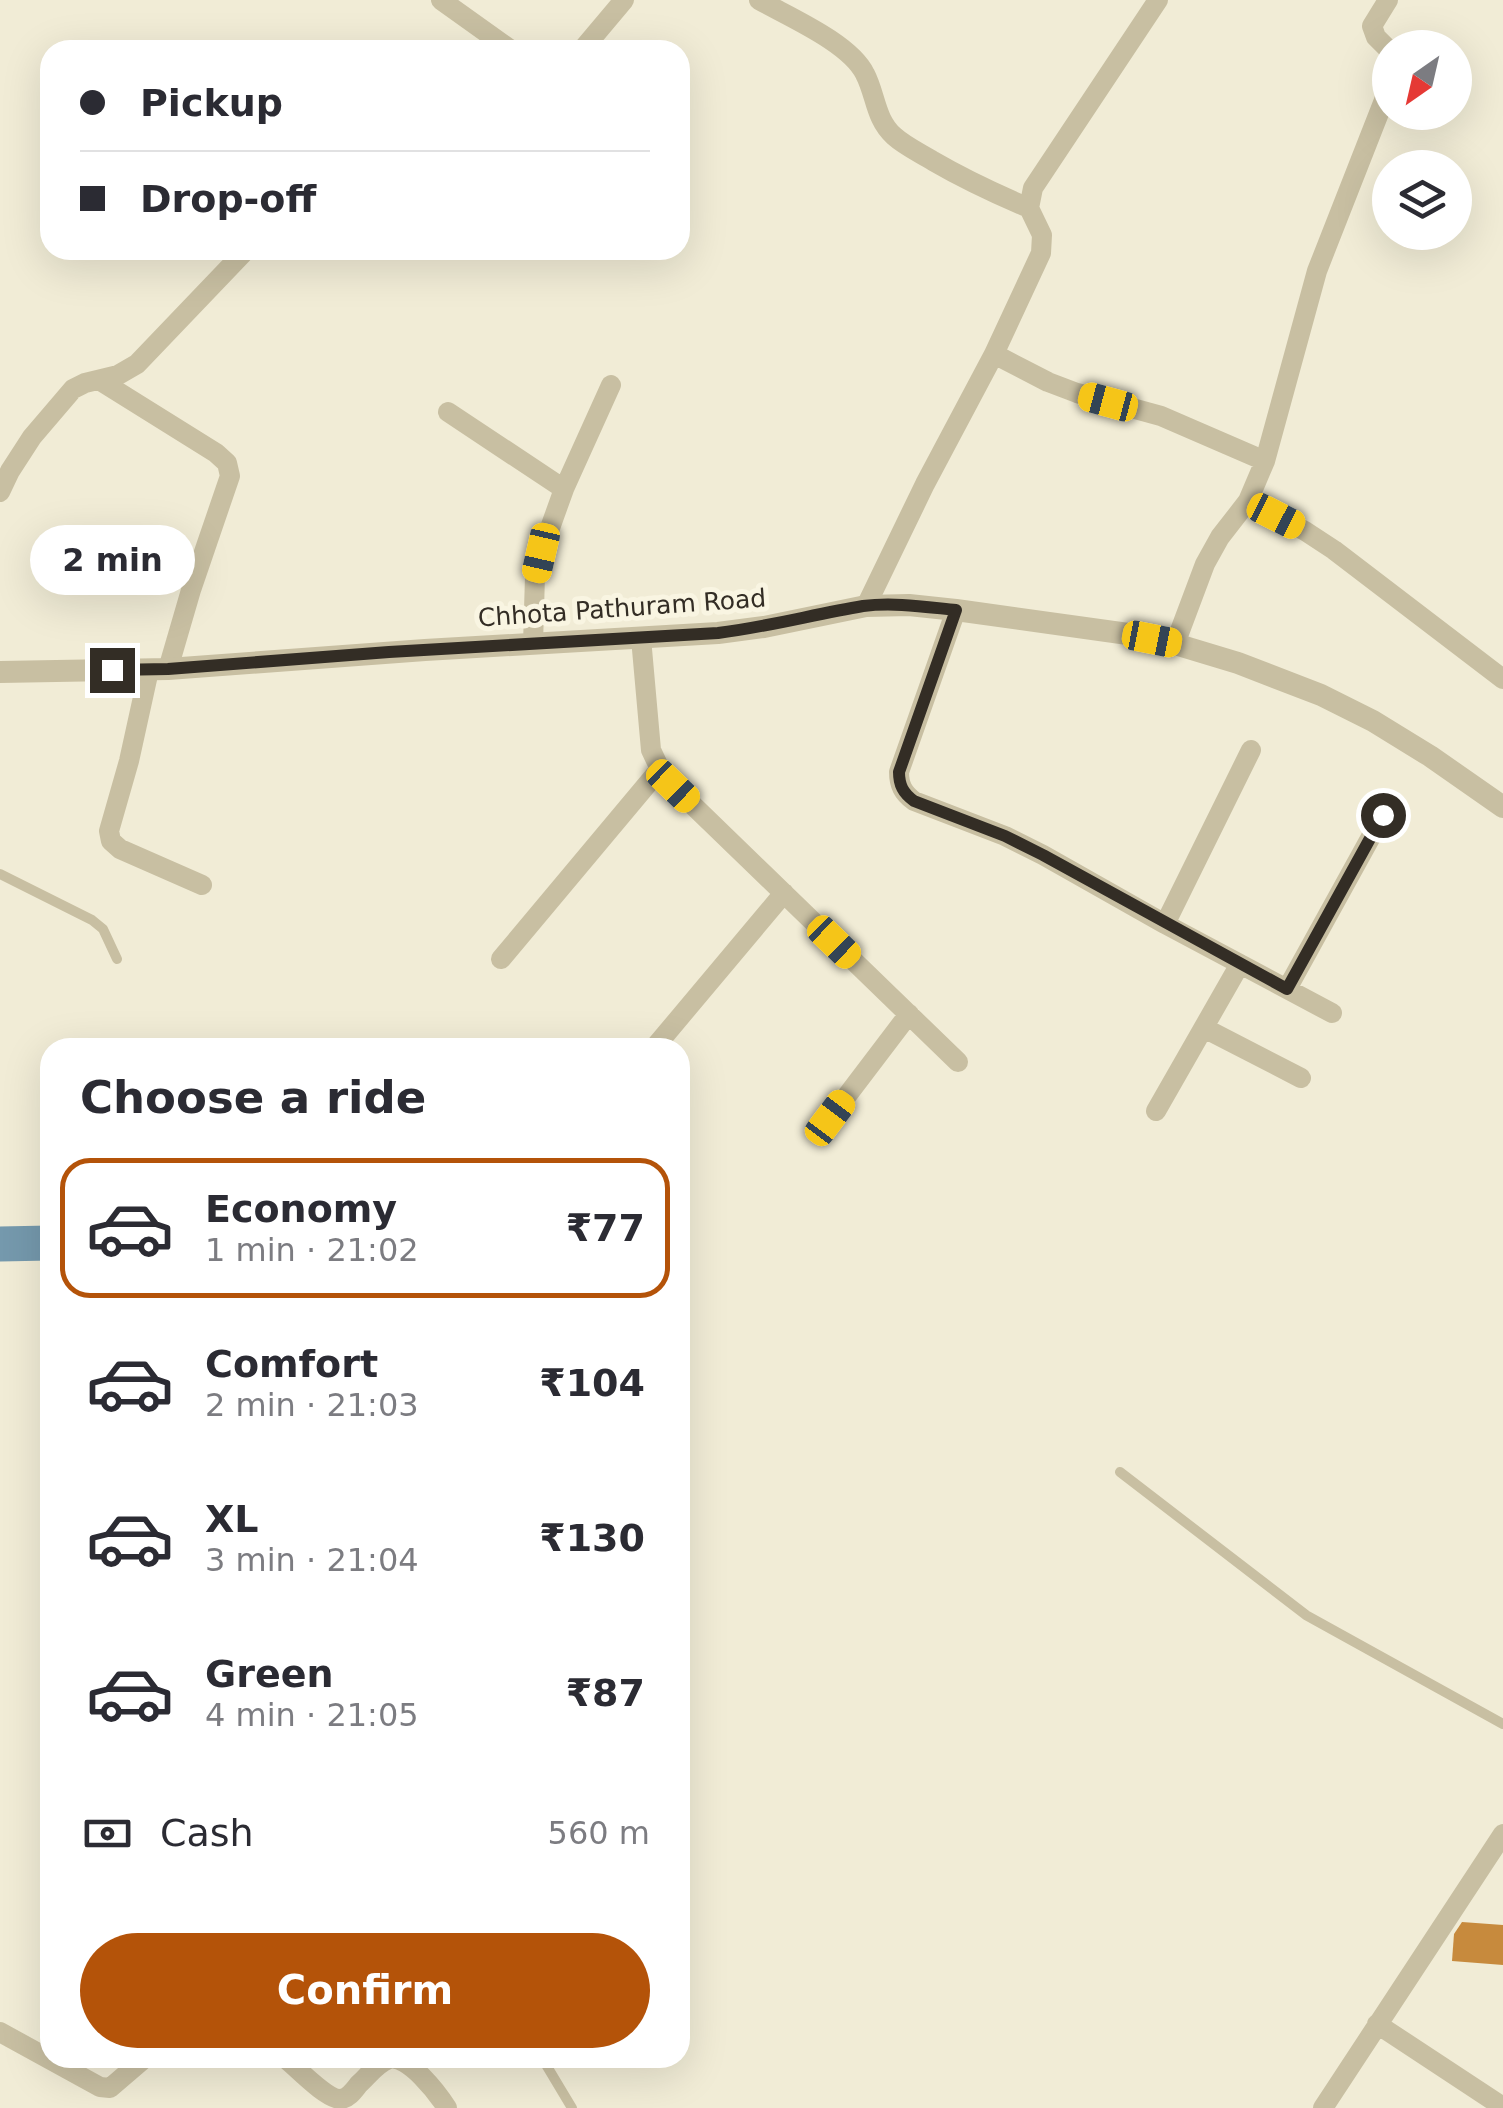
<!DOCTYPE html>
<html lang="en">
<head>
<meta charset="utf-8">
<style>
	:root { --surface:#fff; --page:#f7f7f7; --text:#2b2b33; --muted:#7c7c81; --line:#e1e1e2; --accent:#b45309 }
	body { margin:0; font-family:"DejaVu Sans",sans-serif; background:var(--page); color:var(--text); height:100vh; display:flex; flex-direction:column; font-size:38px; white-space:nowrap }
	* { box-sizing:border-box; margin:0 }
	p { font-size:32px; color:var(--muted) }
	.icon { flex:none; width:55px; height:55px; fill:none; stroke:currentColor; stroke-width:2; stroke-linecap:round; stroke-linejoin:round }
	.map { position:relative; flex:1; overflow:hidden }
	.details { position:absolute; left:40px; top:1038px; width:650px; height:1030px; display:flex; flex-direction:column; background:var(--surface); border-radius:30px; box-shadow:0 10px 40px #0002 }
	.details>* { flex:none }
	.banner { position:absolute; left:40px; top:40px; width:650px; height:220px; border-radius:30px; box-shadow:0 10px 40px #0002; display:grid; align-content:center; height:220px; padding:0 40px; background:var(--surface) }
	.needle { width:65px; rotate:214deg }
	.buttons { position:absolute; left:1372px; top:30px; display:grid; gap:20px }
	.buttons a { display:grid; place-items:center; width:100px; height:100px; border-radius:50%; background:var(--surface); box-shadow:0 10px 40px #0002; font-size:50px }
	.end { position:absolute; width:45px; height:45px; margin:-22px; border:12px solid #332d25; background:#fff; box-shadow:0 0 0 5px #fff }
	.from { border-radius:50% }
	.bubble { position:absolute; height:70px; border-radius:35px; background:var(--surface); box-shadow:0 10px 40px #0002; font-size:32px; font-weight:800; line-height:70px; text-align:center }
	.car { position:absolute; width:30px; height:60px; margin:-30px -15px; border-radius:12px; box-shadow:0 0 8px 2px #0007; background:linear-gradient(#f5c518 24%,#345 0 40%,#f5c518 0 76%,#345 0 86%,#f5c518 0) }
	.banner b { display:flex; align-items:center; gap:35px; height:95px; font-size:38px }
	.banner b+b { border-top:2px solid var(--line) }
	.banner i { width:25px; height:25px; background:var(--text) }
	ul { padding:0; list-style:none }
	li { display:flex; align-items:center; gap:30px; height:140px; margin:0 20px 15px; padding:0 20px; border:5px solid transparent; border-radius:30px }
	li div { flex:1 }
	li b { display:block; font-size:38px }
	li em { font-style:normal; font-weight:800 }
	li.selected { border-color:var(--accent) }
	li>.icon { width:90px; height:90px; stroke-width:1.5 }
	h2 { padding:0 40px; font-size:45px; line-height:120px }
	.pay { display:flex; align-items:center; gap:25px; height:110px; padding:0 40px; font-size:38px }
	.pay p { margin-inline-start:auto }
	.cta { display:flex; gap:20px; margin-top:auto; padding:20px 40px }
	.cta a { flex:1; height:115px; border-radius:60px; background:var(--accent); color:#fff; font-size:40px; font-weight:800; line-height:115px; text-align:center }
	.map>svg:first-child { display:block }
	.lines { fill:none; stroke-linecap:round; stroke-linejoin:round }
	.river { stroke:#7599ad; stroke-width:35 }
	.building { fill:#c78a3d }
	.service { stroke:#c8bfa2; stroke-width:10 }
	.minor { stroke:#c8bfa2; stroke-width:20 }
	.tertiary { stroke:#c8bfa2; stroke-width:22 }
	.route { stroke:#332d25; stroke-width:12 }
	.labels { text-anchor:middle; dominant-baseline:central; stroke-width:10; stroke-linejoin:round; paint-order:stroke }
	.street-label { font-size:25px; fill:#332d25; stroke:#f9f5e2 }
</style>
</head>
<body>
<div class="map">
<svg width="1503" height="2108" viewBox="0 0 1503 2108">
	<rect width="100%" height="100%" fill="#f1ecd6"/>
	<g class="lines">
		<path class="river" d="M0 1244 50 1243"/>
	</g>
	<path class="building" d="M1462 1922 1503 1925V1965L1452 1961 1454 1934Z"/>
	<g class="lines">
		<path class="service" d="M0 874 92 920 103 929 117 959
			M1120 1472 1306 1615 1503 1724
			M542 2058 572 2108"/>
		<path class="minor" d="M441 0 511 50
			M759 0C789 17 850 43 865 74 876 95 875 119 894 136 905 146 920 153 933 161 964 179 996 194 1029 208
			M1388 0 1372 26 1376 37 1390 51
			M582 50 624 0
			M994 354 1048 382 1077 393 1161 416 1265 461
			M99 380 216 453 227 463 230 476 191 590 168 669
			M448 412 564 489
			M0 492 10 471 32 437 73 389 85 383 118 375 137 364 246 250
			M1248 501 1305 531 1334 550 1503 679
			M866 606 925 484 994 354 1041 253 1042 235 1029 208 1033 188 1158 0
			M956 610 899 772C899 785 903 793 914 801L1005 836 1043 855 1165 924 1332 1013
			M641 638 651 750 660 769 673 786 958 1062
			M533 644 535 576 541 553 564 489 611 385
			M1175 644 1205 564 1220 537 1248 501 1265 461 1317 271 1390 85
			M149 670 129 761 109 831 111 841 120 849 202 885
			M1165 924 1251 750
			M501 959 660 769
			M1287 989 1383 815
			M1204 1028 1301 1078
			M654 1048 784 893
			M1156 1111 1240 964
			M830 1118 909 1014
			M1377 2024 1503 2107
			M0 2032 100 2087 110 2088 145 2058
			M285 2058C296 2067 327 2100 341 2099 349 2098 354 2090 359 2084 368 2076 377 2063 389 2059 408 2054 438 2094 447 2108
			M1323 2108 1503 1834"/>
		<path class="tertiary" d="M0 672 168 669 425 650 718 633 764 627 866 606 909 605 956 610 1128 634 1175 644 1238 663 1321 695 1373 721 1430 756 1503 807"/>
	</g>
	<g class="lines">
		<path class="route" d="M112 670 168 669 389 652 718 633C767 627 815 614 863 606 894 602 926 607 956 610L899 772C899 785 903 793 914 801L1005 836 1043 855 1287 989 1383 815"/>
	</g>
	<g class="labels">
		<g class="street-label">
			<text transform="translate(622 608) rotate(-4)">Chhota Pathuram Road</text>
		</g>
	</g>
</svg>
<div class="buttons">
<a><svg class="needle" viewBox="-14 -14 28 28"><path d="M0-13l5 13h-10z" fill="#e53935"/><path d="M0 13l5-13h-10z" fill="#7c7c81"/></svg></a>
<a><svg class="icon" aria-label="layers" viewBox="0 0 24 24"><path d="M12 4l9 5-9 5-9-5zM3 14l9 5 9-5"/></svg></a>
</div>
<i class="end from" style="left:1383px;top:815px"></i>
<i class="end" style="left:112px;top:670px"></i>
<div class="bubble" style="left:30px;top:525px;width:165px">2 min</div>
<i class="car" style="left:1108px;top:402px;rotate:285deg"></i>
<i class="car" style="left:1276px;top:516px;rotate:117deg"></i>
<i class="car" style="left:541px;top:553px;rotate:193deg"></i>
<i class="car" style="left:1152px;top:639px;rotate:101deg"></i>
<i class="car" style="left:673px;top:786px;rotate:134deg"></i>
<i class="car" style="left:834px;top:942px;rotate:134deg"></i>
<i class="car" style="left:830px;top:1118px;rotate:37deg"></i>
<div class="banner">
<b><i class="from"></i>Pickup</b>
<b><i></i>Drop-off</b>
</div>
<section class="details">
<h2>Choose a ride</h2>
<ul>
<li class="selected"><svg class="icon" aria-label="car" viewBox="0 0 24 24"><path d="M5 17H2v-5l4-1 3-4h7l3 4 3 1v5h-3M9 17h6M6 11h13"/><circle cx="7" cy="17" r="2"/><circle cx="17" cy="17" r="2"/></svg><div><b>Economy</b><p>1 min · 21:02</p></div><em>₹77</em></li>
<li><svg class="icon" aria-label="car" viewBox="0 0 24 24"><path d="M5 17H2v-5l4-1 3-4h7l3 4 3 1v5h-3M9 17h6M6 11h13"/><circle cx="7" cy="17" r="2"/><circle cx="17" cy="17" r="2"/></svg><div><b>Comfort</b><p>2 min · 21:03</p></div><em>₹104</em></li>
<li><svg class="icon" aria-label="car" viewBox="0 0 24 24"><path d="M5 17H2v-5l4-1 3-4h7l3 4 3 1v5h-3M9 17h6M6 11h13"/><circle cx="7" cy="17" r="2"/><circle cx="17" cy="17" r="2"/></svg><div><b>XL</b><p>3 min · 21:04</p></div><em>₹130</em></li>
<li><svg class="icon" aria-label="car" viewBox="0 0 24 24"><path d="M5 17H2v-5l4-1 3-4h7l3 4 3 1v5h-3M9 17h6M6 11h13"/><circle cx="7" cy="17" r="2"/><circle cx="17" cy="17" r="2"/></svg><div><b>Green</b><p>4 min · 21:05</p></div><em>₹87</em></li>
</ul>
<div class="pay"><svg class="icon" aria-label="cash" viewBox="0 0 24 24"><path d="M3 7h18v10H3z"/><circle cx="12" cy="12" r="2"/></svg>Cash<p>560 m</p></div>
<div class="cta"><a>Confirm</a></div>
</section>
</div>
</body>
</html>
